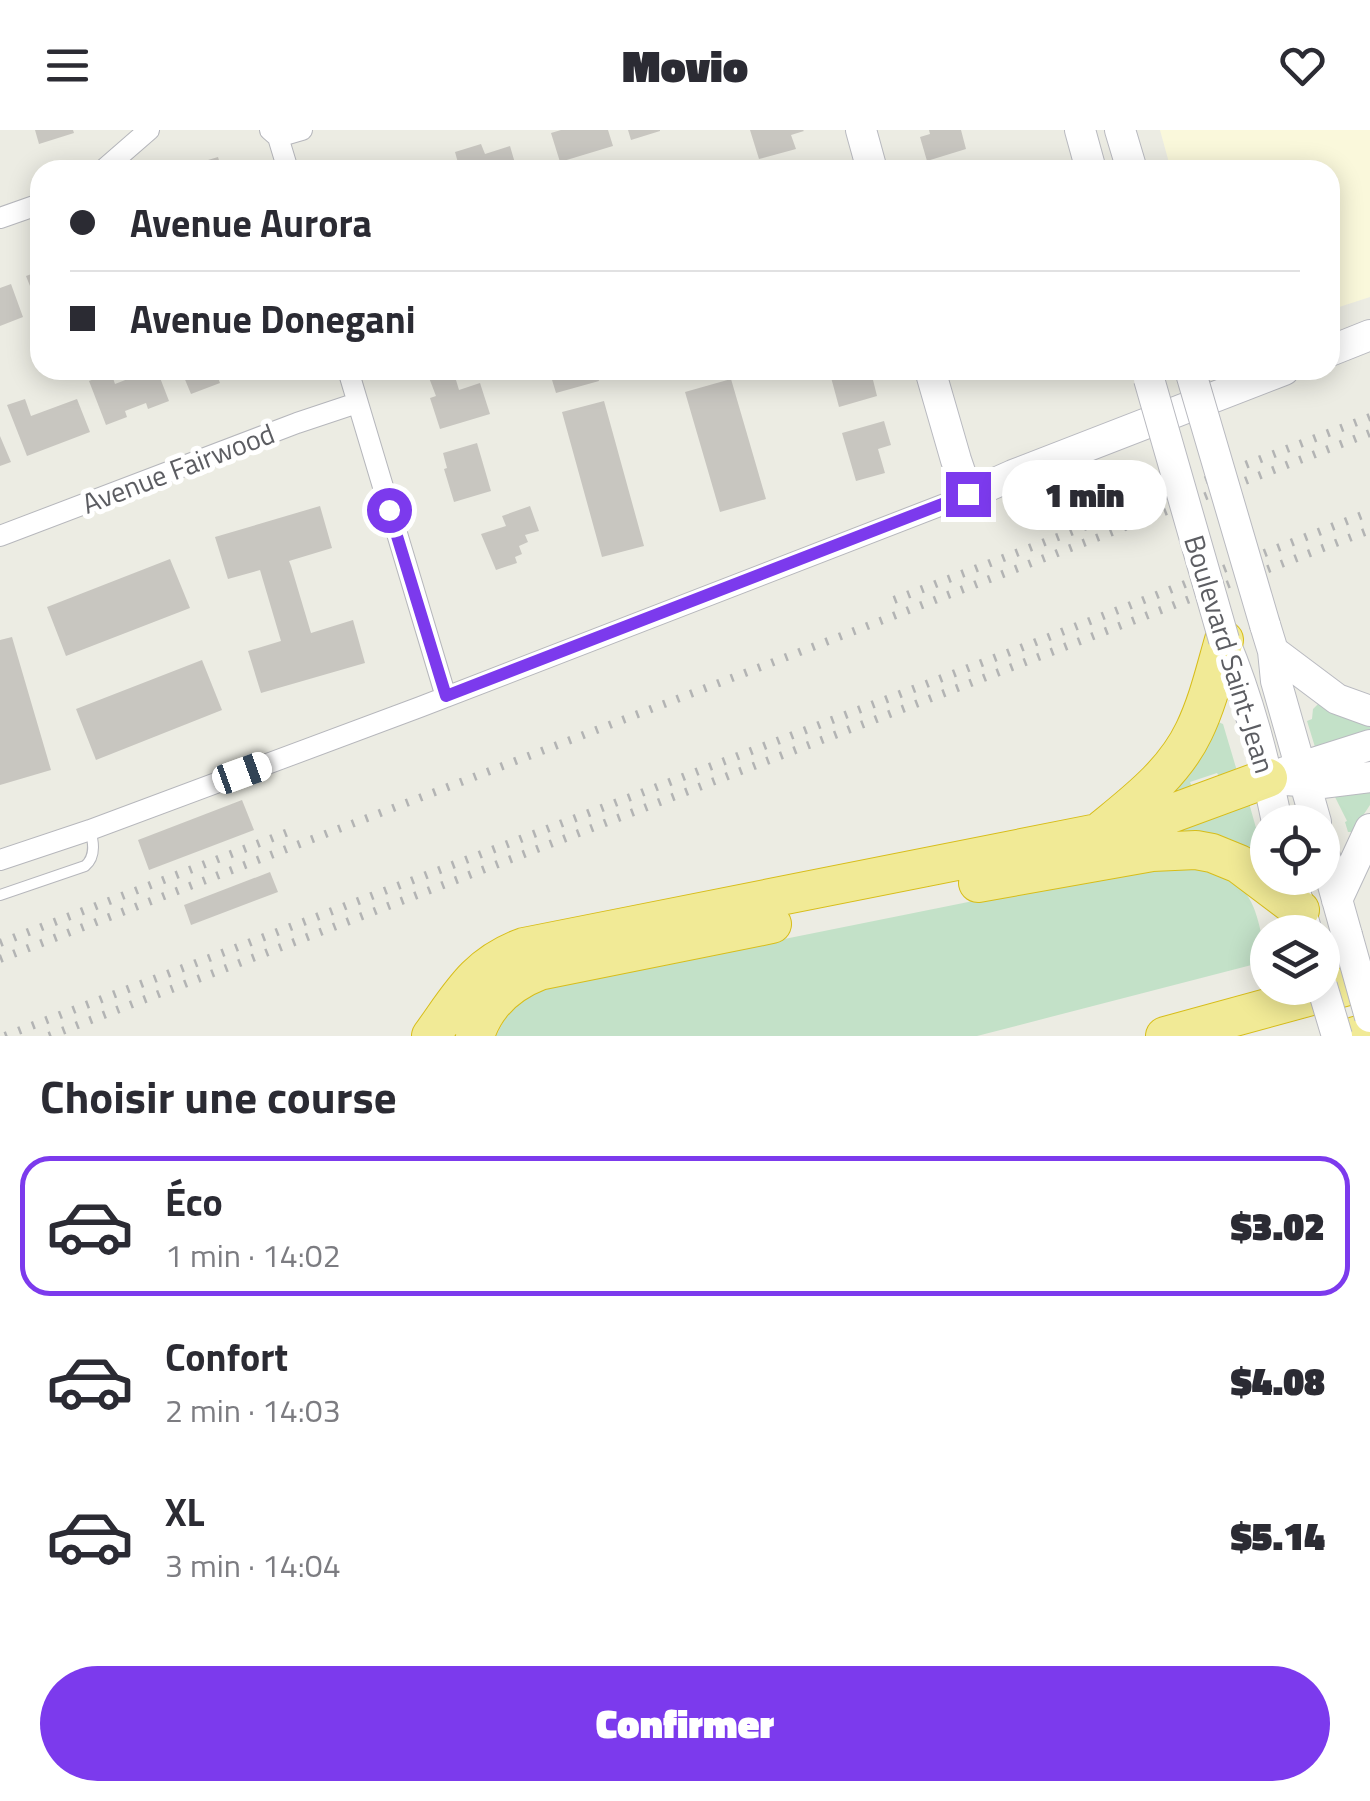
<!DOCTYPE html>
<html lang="fr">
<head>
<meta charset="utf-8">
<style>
	:root { --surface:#fff; --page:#f2f2f3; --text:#2b2b33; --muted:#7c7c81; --line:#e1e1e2; --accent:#7c3aed }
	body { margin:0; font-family:"Titillium Web",sans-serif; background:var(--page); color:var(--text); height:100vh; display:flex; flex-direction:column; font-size:38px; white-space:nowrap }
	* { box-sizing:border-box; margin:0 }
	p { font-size:32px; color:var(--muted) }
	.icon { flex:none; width:55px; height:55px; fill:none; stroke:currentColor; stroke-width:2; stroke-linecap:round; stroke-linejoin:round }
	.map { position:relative; height:906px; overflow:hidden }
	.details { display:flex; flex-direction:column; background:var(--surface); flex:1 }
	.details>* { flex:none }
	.banner { position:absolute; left:30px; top:30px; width:1310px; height:220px; border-radius:30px; box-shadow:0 5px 25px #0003; display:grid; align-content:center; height:220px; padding:0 40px; background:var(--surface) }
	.fabs { position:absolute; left:1250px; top:675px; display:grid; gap:20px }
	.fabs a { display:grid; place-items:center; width:90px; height:90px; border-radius:50%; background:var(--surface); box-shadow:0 5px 25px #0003; font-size:50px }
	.end { position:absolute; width:45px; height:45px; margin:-22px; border:12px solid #7c3aed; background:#fff; box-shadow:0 0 0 5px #fff }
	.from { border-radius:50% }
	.bubble { position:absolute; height:70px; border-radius:35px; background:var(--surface); box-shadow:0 5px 25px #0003; font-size:32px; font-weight:800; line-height:70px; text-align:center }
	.car { position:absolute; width:30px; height:60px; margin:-30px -15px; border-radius:12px; box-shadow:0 0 8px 2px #0007; background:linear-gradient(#fff 24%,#345 0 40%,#fff 0 76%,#345 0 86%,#fff 0) }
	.banner b { display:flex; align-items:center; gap:35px; height:95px; font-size:38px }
	.banner b+b { border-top:2px solid var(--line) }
	.banner i { width:25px; height:25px; background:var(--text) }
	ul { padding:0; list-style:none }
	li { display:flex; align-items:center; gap:30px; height:140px; margin:0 20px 15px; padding:0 20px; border:5px solid transparent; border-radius:30px }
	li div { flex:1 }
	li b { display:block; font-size:38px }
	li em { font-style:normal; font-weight:800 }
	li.on { border-color:var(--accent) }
	li>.icon { width:90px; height:90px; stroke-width:1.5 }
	h2 { padding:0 40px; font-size:45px; line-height:120px }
	.cta { display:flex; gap:20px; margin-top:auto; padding:20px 40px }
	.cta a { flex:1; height:115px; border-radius:60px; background:var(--accent); color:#fff; font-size:40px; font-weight:800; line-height:115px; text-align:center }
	header { display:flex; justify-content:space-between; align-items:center; height:130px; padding:0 40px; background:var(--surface); font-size:45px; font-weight:800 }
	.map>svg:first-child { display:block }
	.commercial { fill:#faf8db }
	.green { fill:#c3e1c8 }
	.building { fill:#c8c6c0 }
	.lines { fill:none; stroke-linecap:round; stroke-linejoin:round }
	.lane-casing { stroke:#b6b7bc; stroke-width:12 }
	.street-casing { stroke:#b6b7bc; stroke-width:22 }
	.secondary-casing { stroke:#b9bac0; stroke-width:32 }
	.highway-casing { stroke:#d7bd19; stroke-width:40 }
	.lane { stroke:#fff; stroke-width:10 }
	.street { stroke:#fff; stroke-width:20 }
	.secondary { stroke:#fff; stroke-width:30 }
	.highway { stroke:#f1ea96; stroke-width:38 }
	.rail { stroke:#b3b4b4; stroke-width:8; stroke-dasharray:2.5 12; stroke-linecap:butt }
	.secondary-bridge-casing { stroke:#b9bac0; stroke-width:32; stroke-linecap:butt }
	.secondary-bridge { stroke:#fff; stroke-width:30 }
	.route { stroke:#7c3aed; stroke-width:12 }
	.labels { text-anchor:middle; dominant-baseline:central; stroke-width:10; stroke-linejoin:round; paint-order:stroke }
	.street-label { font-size:28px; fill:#5c5d62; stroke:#fff }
</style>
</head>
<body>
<header><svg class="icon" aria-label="menu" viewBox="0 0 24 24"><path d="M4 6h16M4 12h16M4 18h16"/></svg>Movio<svg class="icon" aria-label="heart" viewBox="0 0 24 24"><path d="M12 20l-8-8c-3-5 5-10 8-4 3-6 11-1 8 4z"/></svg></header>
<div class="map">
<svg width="1370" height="906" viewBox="0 0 1370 906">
	<rect width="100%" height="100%" fill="#ecece3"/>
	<path class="commercial" d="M1160 0H1370V167L1330 180V40H1171Z"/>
	<path class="green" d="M1319 573 1370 593V606L1315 617 1307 591 1312 589 1313 579Z
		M1213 590 1223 594 1237 641 1220 648 1217 643 1190 652 1193 659 1169 667Z
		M1370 658V675L1352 702H1348L1345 692 1347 691 1335 667Z
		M1249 673 1265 730 1262 735 1177 707 1174 700Z
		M1172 734C1191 738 1225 744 1240 757 1259 774 1261 808 1267 831L977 906H496L511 877 546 857 1127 740Z"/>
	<path class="building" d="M35 0H73L74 3 39 14Z
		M561 0H608L613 16 560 32 551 3Z
		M628 0H660V1L631 10Z
		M750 0H803L804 1 791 5 796 19 759 29Z
		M929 0H961L966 19 927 31 920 7 930 4Z
		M481 14 485 24 510 16 517 40H460L455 22Z
		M218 27 222 40H178V39Z
		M432 30 435 40H402V39Z
		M40 141V181L26 146Z
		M11 154 23 187 0 196V158Z
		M151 240H157L169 271 148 279 146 273 125 281 127 287 106 295 89 251 111 242 115 254Z
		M181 240H215L220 253 191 264Z
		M426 240H453L459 260 480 253 490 284 440 299 430 268 436 266Z
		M549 240H596L599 251 556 263Z
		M829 240H862L863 244 871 242 877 266 839 277Z
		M731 249 766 369 720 382 685 262Z
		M25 269 31 286 77 269 90 302 27 326 7 275Z
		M604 271 644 416 602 427 562 282Z
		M884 291 891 315 878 319 885 343 856 351 842 303Z
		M0 306 11 332 0 336Z
		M477 313 491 361 454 372 444 339 447 338 443 323Z
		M320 376 332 418 289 431 291 436 311 503 353 490 365 533 261 563 248 521 281 511 260 440 228 449 215 407Z
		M530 376 539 401 525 405 528 412 519 416 522 424 515 427 517 433 496 440 481 404 506 396 502 386Z
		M170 429 190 478 66 526 47 477Z
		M12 507 51 640 0 655V510Z
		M202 530 222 580 96 630 76 579Z
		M242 670 254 700 149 740 138 710Z
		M270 742 278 762 191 795 184 775Z"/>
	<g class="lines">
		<defs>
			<path id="lane" d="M0 765 85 736C96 727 94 713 90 700"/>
			<path id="street" d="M270 0 278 7 288 40
				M278 7 302 0
				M103 40 149 0
				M0 88 40 74
				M348 240 446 567
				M0 406 297 293 357 273
				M0 730 90 700 420 577 968 365"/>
			<path id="secondary" d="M861 0 872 40
				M1080 0 1091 40
				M1120 0 1132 40
				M1330 221 1370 205
				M930 240 956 330 968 365 1013 345 1284 240
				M1265 495 1273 521 1276 551 1316 692
				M1224 510C1249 570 1264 629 1277 692
				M1273 521 1337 569 1370 581
				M1285 642 1370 615
				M1286 650 1324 653 1370 647
				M1322 716 1347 805
				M1291 748 1307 802
				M1337 770 1370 699"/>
			<path id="highway" d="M1103 699C1137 671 1174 643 1194 601 1208 572 1215 541 1224 510
				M978 753 1152 722 1196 720 1212 723 1239 734 1300 780
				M431 906C460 866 475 835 524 817L1143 694 1268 648
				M475 906C485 874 508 853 539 841L772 794
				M1165 906 1370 850
				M1355 906 1370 902"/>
		</defs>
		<use href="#lane" class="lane-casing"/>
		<use href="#street" class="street-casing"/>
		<use href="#secondary" class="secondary-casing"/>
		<use href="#highway" class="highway-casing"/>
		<use href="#lane" class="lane"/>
		<use href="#street" class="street"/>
		<use href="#secondary" class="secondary"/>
		<use href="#highway" class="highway"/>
		<path class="rail" d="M894 470 1370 287
			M0 813 296 699
			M0 829 1370 303
			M5 906 1018 519 1370 382
			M49 906 1370 400"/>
		<defs>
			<path id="secondary-bridge" d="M1190 240 1265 495
				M1149 249 1224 510
				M1347 805 1370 887
				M1322 856 1337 906"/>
		</defs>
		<use href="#secondary-bridge" class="secondary-bridge-casing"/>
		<use href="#secondary-bridge" class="secondary-bridge"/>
	</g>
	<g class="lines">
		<path class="route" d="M389 380 446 566 968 364"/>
	</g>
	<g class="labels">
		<g class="street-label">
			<text transform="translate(178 338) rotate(-21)">Avenue Fairwood</text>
			<text transform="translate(1230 524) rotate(73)">Boulevard Saint-Jean</text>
		</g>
	</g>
</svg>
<div class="fabs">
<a><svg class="icon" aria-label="locate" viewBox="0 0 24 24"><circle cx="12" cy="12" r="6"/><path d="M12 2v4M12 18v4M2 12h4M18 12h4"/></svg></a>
<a><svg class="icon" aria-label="layers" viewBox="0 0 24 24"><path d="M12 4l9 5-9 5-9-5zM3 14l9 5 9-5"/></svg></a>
</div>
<i class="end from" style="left:389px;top:380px"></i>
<i class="end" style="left:968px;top:364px"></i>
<div class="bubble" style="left:1002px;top:330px;width:165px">1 min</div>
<i class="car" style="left:242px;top:643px;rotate:70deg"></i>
<div class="banner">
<b><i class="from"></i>Avenue Aurora</b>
<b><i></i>Avenue Donegani</b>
</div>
</div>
<section class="details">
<h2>Choisir une course</h2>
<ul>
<li class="on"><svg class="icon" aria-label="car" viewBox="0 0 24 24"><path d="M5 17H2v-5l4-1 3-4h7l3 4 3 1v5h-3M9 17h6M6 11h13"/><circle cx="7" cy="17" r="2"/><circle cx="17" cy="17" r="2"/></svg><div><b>Éco</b><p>1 min · 14:02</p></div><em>$3.02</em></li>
<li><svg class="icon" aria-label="car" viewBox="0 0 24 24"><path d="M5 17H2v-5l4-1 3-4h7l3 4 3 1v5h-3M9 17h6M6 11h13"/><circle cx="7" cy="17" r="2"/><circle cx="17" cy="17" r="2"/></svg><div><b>Confort</b><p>2 min · 14:03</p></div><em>$4.08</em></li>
<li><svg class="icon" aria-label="car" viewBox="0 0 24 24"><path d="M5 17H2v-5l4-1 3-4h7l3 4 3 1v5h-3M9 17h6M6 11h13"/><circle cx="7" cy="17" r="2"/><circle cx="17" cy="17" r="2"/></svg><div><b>XL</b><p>3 min · 14:04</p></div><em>$5.14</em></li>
</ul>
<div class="cta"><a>Confirmer</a></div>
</section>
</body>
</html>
